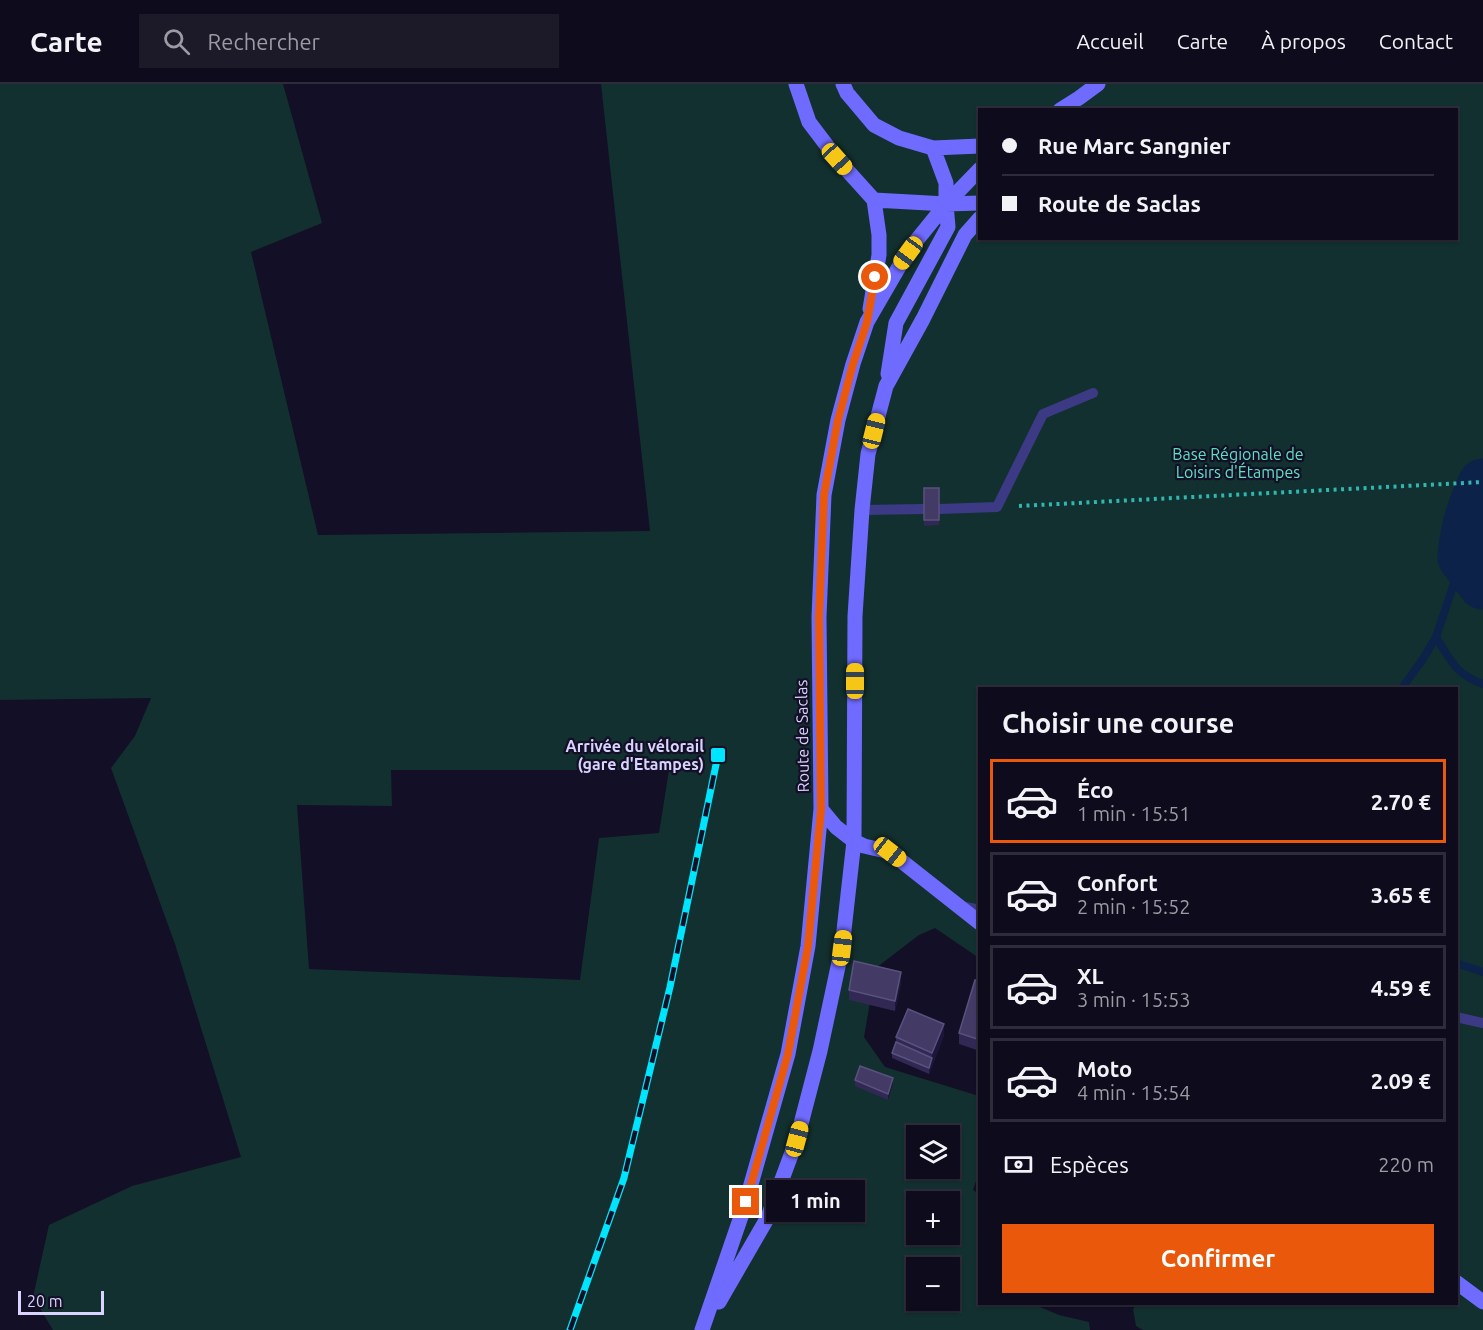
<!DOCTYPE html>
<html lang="fr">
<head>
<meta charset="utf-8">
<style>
	:root { --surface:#0e0b1c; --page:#1c1929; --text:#f1f3f6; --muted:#9b9ba3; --line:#2e2b3b; --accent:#ea580c }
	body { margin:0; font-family:Ubuntu,sans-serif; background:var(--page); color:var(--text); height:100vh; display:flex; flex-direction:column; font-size:22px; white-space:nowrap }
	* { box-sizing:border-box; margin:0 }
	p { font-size:20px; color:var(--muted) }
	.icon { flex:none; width:33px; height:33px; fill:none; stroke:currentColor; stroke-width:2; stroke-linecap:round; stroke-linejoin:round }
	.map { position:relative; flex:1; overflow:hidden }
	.side { position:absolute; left:978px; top:603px; width:480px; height:618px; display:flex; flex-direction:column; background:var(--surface); border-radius:0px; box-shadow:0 2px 4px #0004,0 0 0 2px var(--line) }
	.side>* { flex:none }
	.top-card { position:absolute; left:978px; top:24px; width:480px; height:132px; border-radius:0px; box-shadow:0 2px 4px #0004,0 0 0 2px var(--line); display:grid; align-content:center; height:132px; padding:0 24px; background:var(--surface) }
	.fabs { position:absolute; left:906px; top:1041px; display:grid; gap:12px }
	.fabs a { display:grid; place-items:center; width:54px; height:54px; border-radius:0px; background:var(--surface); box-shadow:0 2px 4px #0004,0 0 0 2px var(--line); font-size:30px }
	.scale { position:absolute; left:18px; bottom:15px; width:86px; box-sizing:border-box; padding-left:6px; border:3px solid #d9d4ff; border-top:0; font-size:16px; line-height:21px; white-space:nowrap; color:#d9d4ff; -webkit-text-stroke:4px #130f26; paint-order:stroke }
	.end { position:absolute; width:27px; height:27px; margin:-14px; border:8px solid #ea580c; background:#fff; box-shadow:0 0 0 3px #fff }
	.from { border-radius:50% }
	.bubble { position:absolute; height:42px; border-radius:0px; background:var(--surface); box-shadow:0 2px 4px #0004,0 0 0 2px var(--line); font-size:20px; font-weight:600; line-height:42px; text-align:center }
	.car { position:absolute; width:18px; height:36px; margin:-18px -9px; border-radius:8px; box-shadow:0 0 4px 2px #0007; background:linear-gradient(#f5c518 24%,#345 0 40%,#f5c518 0 76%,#345 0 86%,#f5c518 0) }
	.top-card b { display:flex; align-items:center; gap:21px; height:57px; font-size:22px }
	.top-card b+b { border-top:2px solid var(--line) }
	.top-card i { width:15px; height:15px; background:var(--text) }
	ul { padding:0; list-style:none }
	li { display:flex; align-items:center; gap:18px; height:84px; margin:0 12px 9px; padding:0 12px; border:3px solid var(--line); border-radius:0px }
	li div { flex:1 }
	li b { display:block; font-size:22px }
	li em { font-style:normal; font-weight:600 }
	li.current { border-color:var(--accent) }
	li>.icon { width:54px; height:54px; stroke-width:1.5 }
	h2 { padding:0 24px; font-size:27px; line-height:72px }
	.pay { display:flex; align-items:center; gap:15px; height:66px; padding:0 24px; font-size:22px }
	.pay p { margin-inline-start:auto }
	.cta { display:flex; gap:12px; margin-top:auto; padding:12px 24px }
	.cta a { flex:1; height:69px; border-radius:0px; background:var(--accent); color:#fff; font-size:24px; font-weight:600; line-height:69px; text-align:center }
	header { display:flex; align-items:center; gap:36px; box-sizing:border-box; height:84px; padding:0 30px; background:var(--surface); border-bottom:2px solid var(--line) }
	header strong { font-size:28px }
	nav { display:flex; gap:33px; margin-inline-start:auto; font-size:21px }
	.search { width:420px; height:54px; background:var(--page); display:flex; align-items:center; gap:15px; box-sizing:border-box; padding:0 21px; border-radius:0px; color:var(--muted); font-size:22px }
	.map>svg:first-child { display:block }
	.green { fill:#12302f; fill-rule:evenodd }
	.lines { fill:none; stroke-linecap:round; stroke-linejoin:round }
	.stream { stroke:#0c2248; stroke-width:8 }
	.river { stroke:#0c2248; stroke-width:51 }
	.path { stroke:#2fb8b0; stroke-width:4; stroke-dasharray:3 4.5; stroke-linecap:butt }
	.lane { stroke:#3d3a85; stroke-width:10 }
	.secondary { stroke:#6f6bff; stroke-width:15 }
	.rail-casing { stroke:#00e5ff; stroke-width:7 }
	.rail { stroke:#130f26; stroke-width:4.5; stroke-dasharray:14; stroke-linecap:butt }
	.wall { fill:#312854 }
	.shaded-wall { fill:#1d163a }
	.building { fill:#433a66; stroke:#5a527e; stroke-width:1.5 }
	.route { stroke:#ea580c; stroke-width:8 }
	.poi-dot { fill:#00e5ff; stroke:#130f26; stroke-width:2 }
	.labels { text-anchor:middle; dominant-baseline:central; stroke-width:4.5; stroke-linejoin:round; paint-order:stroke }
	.park-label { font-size:16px; fill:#5fe0c0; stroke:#130f26 }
	.street-label { font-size:16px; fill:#d9d4ff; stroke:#130f26 }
	.poi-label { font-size:16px; font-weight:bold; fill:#d9d4ff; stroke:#130f26; text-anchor:end }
</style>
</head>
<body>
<header>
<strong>Carte</strong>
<div class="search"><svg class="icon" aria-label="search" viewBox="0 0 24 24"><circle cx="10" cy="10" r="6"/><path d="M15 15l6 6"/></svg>Rechercher</div>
<nav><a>Accueil</a><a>Carte</a><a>À propos</a><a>Contact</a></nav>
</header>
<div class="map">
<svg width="1483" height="1246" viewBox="0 0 1483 1246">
	<rect width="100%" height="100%" fill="#130f26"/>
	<path class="green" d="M0 0H283L322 139 251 168 318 451 650 447 601 0H1483V1246H1143L1136 1242 1133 1225 1137 1220H1456V604H980L979 874 935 844 919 851 876 884 864 953 885 983 979 1012V1088L973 1106 979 1110 980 1220H1033L1059 1231 1089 1238 1090 1246H53L33 1213 49 1141 132 1102 241 1073 175 860 111 684 135 652 151 614 0 616ZM980 26H1456V154H980ZM391 686H669L659 749 599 754 580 896 309 885 297 721 392 722ZM916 1052H950V1084H916ZM916 1118H950V1150H916ZM916 1184H950V1216H916Z"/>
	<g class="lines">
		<path class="stream" d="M1436 553C1450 575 1456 591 1483 600
			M1402 604 1423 575 1436 553 1463 473
			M1456 879 1483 888"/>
		<path class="river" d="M1483 400C1471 425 1465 446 1463 473L1483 500"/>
		<path class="path" d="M1019 422 1483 398"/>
		<path class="lane" d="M939 425 997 423 1043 330 1093 309
			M862 426 924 425
			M961 822 980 826
			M1456 933 1483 939"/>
		<path class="secondary" d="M796 0 809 38 837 75 874 116 879 151V171L870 225
			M843 0 847 9 874 41 899 54 933 64 980 62
			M1060 26 1079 14 1098 0
			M874 116 946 120 980 119
			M888 290 896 239 948 143 946 120V99L933 64
			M821 725 836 743 854 757 864 762 890 768 980 839
			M1456 1198 1483 1218
			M719 1218 768 1133 797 1055 820 967 842 864 854 757 855 532 862 426 868 370 886 302 923 235 965 151 980 134
			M702 1246 746 1118 788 970 808 862 821 725 819 533 824 411 838 336 853 280 867 238 900 181 916 157 946 120 980 85"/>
		<defs>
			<path id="rail" d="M570 1246 624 1094 670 903 718 671"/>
		</defs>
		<use href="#rail" class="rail-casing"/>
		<use href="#rail" class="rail"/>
	</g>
	<path class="wall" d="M924 404H939V441L924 442Z
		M980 898V967L959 960V949Z
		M901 899 895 927 849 916V906Z
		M944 951 929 990 892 974V969L896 958V953Z
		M855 996 893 1000 888 1016 855 1002Z"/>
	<path class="shaded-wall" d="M901 888V899L895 927V917Z
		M944 940V951L929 990V984L932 974V969Z
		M893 994V1000L888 1016V1010Z"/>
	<path class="building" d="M924 404H939V436H924Z
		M854 877 901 888 895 917 849 906Z
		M975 896 980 898V956L959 949Z
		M908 925 944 940 932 969 896 953Z
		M896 958 932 974 929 984 892 969Z
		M860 982 893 994 888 1010 855 996Z"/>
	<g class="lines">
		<path class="route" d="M746 1118 788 970 808 862 821 726 819 533 824 411 838 336 853 280 867 238 875 193"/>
	</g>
	<rect class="poi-dot" x="710" y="663" width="16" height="16" rx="3"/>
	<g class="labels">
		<g class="park-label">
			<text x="1238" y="370">Base Régionale de<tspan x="1238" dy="18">Loisirs d'Étampes</tspan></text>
		</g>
		<g class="street-label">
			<text transform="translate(802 652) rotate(-91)">Route de Saclas</text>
		</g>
		<g class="poi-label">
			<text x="704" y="662">Arrivée du vélorail<tspan x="704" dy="18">(gare d'Etampes)</tspan></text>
		</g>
	</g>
</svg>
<div class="fabs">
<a><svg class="icon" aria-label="layers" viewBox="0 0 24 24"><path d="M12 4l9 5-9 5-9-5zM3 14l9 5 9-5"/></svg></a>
<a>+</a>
<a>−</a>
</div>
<div class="scale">20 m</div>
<i class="end from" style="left:875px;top:193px"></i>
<i class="end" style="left:746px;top:1118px"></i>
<div class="bubble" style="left:766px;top:1096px;width:99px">1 min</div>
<i class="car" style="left:837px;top:75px;rotate:138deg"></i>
<i class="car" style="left:908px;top:169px;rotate:216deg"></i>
<i class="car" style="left:874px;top:347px;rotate:14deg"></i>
<i class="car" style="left:855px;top:597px;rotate:0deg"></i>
<i class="car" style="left:890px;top:768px;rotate:128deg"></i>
<i class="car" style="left:842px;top:864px;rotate:7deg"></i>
<i class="car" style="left:797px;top:1055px;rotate:15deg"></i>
<div class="top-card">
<b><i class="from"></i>Rue Marc Sangnier</b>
<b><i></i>Route de Saclas</b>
</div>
<section class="side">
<h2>Choisir une course</h2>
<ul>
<li class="current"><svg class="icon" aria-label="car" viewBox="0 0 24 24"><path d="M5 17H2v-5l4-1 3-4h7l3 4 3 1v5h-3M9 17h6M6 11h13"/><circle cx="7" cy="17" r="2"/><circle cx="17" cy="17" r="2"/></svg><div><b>Éco</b><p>1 min · 15:51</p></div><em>2.70 €</em></li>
<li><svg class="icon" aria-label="car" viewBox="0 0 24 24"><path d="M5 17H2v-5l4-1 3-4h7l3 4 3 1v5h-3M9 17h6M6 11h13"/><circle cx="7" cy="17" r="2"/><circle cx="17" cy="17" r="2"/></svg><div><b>Confort</b><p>2 min · 15:52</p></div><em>3.65 €</em></li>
<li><svg class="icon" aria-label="car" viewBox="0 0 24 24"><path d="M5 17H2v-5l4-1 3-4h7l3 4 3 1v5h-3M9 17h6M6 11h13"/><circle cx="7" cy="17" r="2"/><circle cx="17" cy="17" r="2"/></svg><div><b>XL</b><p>3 min · 15:53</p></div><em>4.59 €</em></li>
<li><svg class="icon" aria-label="car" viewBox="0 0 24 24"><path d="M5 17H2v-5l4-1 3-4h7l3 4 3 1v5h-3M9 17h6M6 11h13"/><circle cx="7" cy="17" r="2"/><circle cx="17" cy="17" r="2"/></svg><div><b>Moto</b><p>4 min · 15:54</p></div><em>2.09 €</em></li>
</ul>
<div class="pay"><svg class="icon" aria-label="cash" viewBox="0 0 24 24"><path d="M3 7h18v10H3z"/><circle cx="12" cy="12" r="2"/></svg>Espèces<p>220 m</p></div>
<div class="cta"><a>Confirmer</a></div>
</section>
</div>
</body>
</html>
